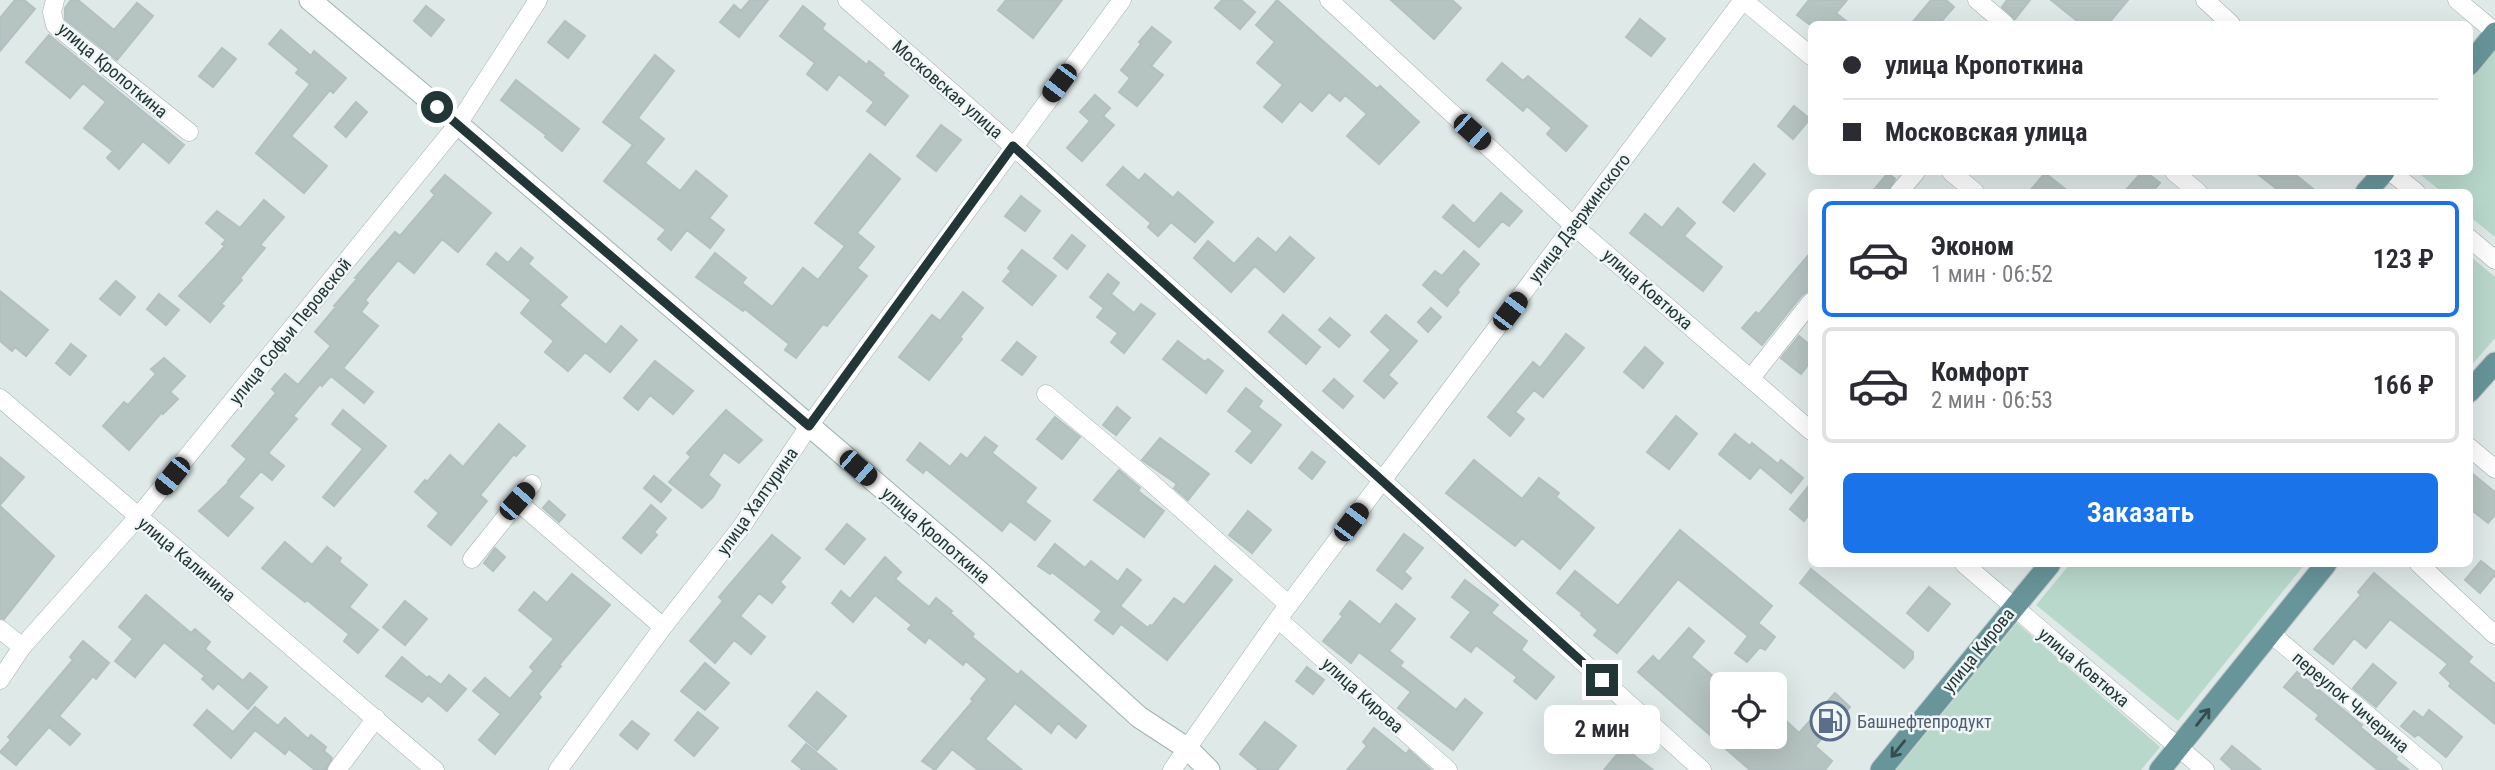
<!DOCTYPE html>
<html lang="ru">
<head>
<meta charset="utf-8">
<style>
	:root { --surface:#fff; --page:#f2f2f3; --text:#2b2b33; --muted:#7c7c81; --line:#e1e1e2; --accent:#1a73e8 }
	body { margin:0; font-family:"Roboto Condensed",sans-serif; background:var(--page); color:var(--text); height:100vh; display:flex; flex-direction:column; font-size:26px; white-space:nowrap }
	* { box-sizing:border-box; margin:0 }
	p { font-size:23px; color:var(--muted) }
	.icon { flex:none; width:38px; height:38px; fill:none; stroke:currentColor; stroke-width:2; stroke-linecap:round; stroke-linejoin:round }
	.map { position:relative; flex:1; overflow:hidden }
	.drawer { position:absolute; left:1808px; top:189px; width:665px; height:378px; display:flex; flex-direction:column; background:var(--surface); border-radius:10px; box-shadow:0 7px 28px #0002 }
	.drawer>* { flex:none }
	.banner { position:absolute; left:1808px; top:21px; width:665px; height:154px; border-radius:10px; box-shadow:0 7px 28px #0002; display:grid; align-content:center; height:154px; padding:0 35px; background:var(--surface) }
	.tools { position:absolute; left:1710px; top:672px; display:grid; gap:14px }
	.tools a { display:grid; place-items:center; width:77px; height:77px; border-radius:10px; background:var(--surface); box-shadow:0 7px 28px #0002; font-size:35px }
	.end { position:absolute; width:32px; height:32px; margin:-16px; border:9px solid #223537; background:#fff; box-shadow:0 0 0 4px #fff }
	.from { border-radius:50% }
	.bubble { position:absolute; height:49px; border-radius:10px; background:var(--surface); box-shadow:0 7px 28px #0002; font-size:23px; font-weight:600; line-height:49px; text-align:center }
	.car { position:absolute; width:21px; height:42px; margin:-21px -10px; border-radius:9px; box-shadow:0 0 5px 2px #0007; background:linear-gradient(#222 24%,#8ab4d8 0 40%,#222 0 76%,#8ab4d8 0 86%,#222 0) }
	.banner b { display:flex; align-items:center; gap:24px; height:66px; font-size:26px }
	.banner b+b { border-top:2px solid var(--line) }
	.banner i { width:18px; height:18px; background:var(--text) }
	ul { padding:12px 0 0; list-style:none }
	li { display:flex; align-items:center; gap:21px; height:116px; margin:0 14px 10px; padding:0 21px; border:4px solid var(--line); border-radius:10px }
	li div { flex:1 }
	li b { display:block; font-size:26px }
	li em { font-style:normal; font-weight:600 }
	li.active { border-color:var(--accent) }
	li>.icon { width:63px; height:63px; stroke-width:1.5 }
	.action { display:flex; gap:14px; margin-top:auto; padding:14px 35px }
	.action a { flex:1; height:80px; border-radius:10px; background:var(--accent); color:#fff; font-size:28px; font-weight:600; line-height:80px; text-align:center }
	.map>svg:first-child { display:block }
	.green { fill:#b9d8cc }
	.building { fill:#b5c3c1; stroke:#b2c1c0; stroke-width:2 }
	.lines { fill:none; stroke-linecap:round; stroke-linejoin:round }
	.street-casing { stroke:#a3afaf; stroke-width:19 }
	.secondary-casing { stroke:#9fb3b3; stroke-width:23 }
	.primary-casing { stroke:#c1c6c7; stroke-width:23 }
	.street { stroke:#fff; stroke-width:18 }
	.secondary { stroke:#fff; stroke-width:21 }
	.primary { stroke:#68959a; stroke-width:21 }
	.oneway { stroke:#344d50 }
	.route { stroke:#223537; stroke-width:9 }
	.labels { text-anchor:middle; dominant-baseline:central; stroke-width:5; stroke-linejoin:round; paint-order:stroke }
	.street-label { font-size:18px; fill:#223537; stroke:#eff6f5 }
	.service-label { font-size:18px; fill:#4e5e75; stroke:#eff6f5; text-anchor:start }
</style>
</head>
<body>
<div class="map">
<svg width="2495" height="770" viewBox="0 0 2495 770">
	<rect width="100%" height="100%" fill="#dfe9e8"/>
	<path class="green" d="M2495 51V237L2469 216V192H2442L2417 172H2469V82Z
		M2469 255 2495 277V338L2469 368Z
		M2070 564H2305L2178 721 2036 605Z
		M2017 623 2160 747 2141 770H1896Z"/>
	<path class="building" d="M15 0H24L35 9 0 51V18Z
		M71 0H78L114 30 137 3 153 16 117 60 65 19V8Z
		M750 0H768L739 37 720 22 734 5 741 11Z
		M1006 0H1062L1033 38 998 10Z
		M1222 0H1241L1255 12 1240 29 1215 8Z
		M1277 0 1377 89 1380 86 1419 122 1379 164 1347 136 1367 114 1345 95 1340 101 1329 92 1312 111 1300 101 1282 122 1264 107 1283 85 1257 63 1275 42 1256 25Z
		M1391 0H1452L1461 8 1434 39Z
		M1809 0H1847L1836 13 1850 24H1809L1797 15Z
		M1931 0H1946L1954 7 1939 24H1911Z
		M2007 0H2030L2015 19 2002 7Z
		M2051 0H2128L2108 24H2081Z
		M426 6 444 20 431 36 414 21Z
		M803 6 825 24 822 29 867 65 869 61 884 73 882 75 908 96 885 125 867 111 874 102 839 74 827 90 807 74 815 63 780 36Z
		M1640 19 1665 39 1651 56 1626 37Z
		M565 21 585 36 568 58 548 42Z
		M1152 27 1171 42 1151 66 1163 75 1137 106 1119 92 1130 78 1121 70 1141 44 1139 42Z
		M281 30 311 56 314 51 346 78 333 93 330 90 291 136 327 166 304 193 256 153 310 84 296 73 299 69 269 44Z
		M49 35 184 145 169 163 143 141 119 169 107 158 113 151 84 128 106 102 83 83 70 98 26 62Z
		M222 48 236 59 213 87 199 76Z
		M655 55 674 71 638 118 664 139 645 163 680 191 696 171 727 196 709 218 724 230 710 248 687 230 671 250 658 239 666 230 604 181 633 145 603 122Z
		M1502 63 1523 81 1528 76 1587 126 1566 151 1547 134 1552 128 1527 106 1523 111 1487 80Z
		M516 80 579 129 562 151 545 137 546 135 501 100Z
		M1095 95 1110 108 1103 116 1114 125 1082 161 1067 148 1090 121 1080 112Z
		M356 102 367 112 346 137 335 127Z
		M1794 106 1810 119 1793 139 1778 126Z
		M941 125 961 140 936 171 917 156Z
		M870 154 900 179 857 233 874 247 857 268 867 276 827 326 823 324 796 358 785 350 789 344 745 309 743 311 696 277 715 253 746 278 742 283 772 307 803 268 818 280 845 246 815 223Z
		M1754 164 1765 174 1734 211 1723 202Z
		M1123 167 1139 181 1145 174 1173 198 1178 192 1213 222 1195 242 1171 222 1158 236 1148 227 1151 223 1107 185Z
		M2142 172H2146L2160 183 2152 192H2124Z
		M2255 172H2292L2317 192H2281Z
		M1888 173 1895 179 1888 192H1872Z
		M2045 173 2069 192H2029Z
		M445 175 491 213 458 252 442 239 414 273 398 260 365 300 368 303 361 312 378 326 343 368 373 392 364 403 331 376 322 386 320 384 293 416 297 419 268 453 284 466 272 480 261 471 238 497 253 508 228 536 199 511 229 482 228 481 247 459 232 446 276 393 272 389 285 374 298 385 331 346 315 332 336 307 334 306 357 279 355 278 367 264 395 232 400 236 435 195 431 191Z
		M1501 193 1522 211 1509 226 1502 221 1479 247 1443 217 1453 205 1474 224Z
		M1021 196 1040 211 1025 231 1005 216Z
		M264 200 284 217 260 245 265 248 240 278 242 280 221 304 224 306 210 322 179 296 225 246 222 244 226 240 206 223 217 211 240 228Z
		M1678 208 1695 223 1684 236 1722 267 1703 291 1630 233 1645 214 1662 228Z
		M1072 235 1085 246 1067 269 1054 258Z
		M1290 237 1314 258 1284 292 1255 266 1231 292 1194 258 1208 241 1234 264 1258 238 1276 253Z
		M521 248 533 258 528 264 567 297 559 305 606 345 621 326 637 340 610 372 585 352 568 371 545 352 554 341 521 313 531 300 487 264 496 253 508 263Z
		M1022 250 1056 276 1032 305 1003 281 1011 271 1008 268Z
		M1464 251 1479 264 1457 290 1459 292 1447 306 1423 285 1435 271 1442 276Z
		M1811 252V289L1802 295 1762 345 1742 328 1756 312 1759 314Z
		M1108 274 1119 283 1111 294 1134 313 1141 304 1155 314 1124 353 1111 342 1118 333 1097 317 1104 308 1090 297Z
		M116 281 135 297 120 315 100 299Z
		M0 291 48 330 26 356 15 347 12 351 0 341Z
		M963 292 983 308 960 337 962 339 929 380 899 357 932 315 940 321Z
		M159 294 179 310 166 325 147 309Z
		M1431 308 1441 317 1428 332 1418 322Z
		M1283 315 1320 347 1306 364 1269 332Z
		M1386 315 1417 341 1388 375 1397 383 1384 398 1364 381 1391 350 1371 332Z
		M1330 318 1350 335 1339 347 1319 330Z
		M1566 334 1584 348 1543 397 1534 390 1515 412 1524 419 1510 436 1488 417 1533 362 1540 368Z
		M1799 336 1811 346V361L1801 374 1781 358Z
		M1178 341 1205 362 1208 359 1223 371 1206 393 1163 359Z
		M1017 342 1036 357 1022 375 1002 360Z
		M71 344 86 356 70 375 56 363Z
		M1645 347 1663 363 1643 388 1624 372Z
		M164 358 185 376 170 392 178 399 163 414 162 412 129 450 103 426 124 402 128 405 156 374 151 369Z
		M655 361 693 391 673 414 650 395 638 410 624 398Z
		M1334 379 1353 396 1343 408 1323 391Z
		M1246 388 1262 401 1258 407 1281 425 1251 463 1236 451 1253 431 1228 411Z
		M1117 407 1130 418 1116 435 1103 425Z
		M343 410 386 446 334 506 323 497 363 449 332 424Z
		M726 410 762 440 739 463 724 452 708 475 720 485 713 497 702 508 669 482 691 457 687 453Z
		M1676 416 1697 434 1669 469 1647 452Z
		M1055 417 1080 437 1062 459 1037 439Z
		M499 424 525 446 516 456 514 454 480 495 487 501 451 545 428 526 439 513 415 492 425 480 427 482 450 455 463 467Z
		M1735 434 1750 446 1752 443 1778 464 1781 460 1803 478 1791 493 1760 467 1750 479 1719 454Z
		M985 437 997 446 992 453 1036 488 1025 502 1050 521 1035 540 1010 521 1002 531 926 469 923 473 907 460 920 443 950 467 961 454 967 459Z
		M1160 438 1209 474 1188 500 1174 488 1177 484 1142 460Z
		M1312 452 1325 462 1312 479 1299 468Z
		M0 457 24 477 0 505Z
		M1474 460 1522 499 1539 478 1559 493 1556 497 1594 528 1560 569 1522 538 1515 546 1446 493Z
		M1119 470 1140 488 1138 491 1164 511 1144 537 1094 500Z
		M2469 471 2495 492V515L2488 523 2469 508Z
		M654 476 671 490 661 502 644 488Z
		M1811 483V512L1804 521 1790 509Z
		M549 501 565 515 559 522 543 508Z
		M651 505 666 518 654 532 657 535 641 553 623 538Z
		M0 506 54 556 4 619 0 618Z
		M1248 511 1271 530 1252 553 1229 535Z
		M847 524 865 539 844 564 826 549Z
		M1680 530 1772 606 1758 623 1775 637 1765 650 1760 647 1747 662 1735 653 1748 636 1678 579 1617 653 1594 635 1598 630 1581 615 1582 613 1557 593 1575 571 1618 606Z
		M1404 534 1423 548 1404 572 1411 578 1402 589 1377 570Z
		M772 535 800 558 780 582 785 587 772 603 759 593 740 616 765 637 751 654 734 640 715 663 690 641 723 601 719 597Z
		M285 542 312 565 327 547 341 558 339 562 367 585 349 607 378 630 358 653 344 641 349 634 307 600 305 602 262 568Z
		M1055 544 1085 568 1091 561 1118 582 1127 569 1141 580 1120 606 1148 628 1150 625 1152 626 1174 598 1184 605 1215 566 1232 580 1167 660 1121 624 1113 634 1095 620 1102 611 1052 572 1050 574 1038 566Z
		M495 548 505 557 493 571 484 563Z
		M885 557 901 572 895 579 929 607 936 598 952 611 950 613 974 634 972 637 1018 675 1021 671 1086 726 1076 738 1058 723 1051 733 1015 703 985 739 1022 770H978L952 749 935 770 922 761 973 701 971 699 987 679 966 661 963 665 929 637 925 643 908 629 912 625 875 595 853 622 832 603 841 591 850 599Z
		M2481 561 2495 572V575L2480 593 2465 580Z
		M1811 569 1913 652V658L1904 668 1800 583Z
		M2374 573 2472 657 2468 662 2495 684V724L2449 686 2451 683 2440 673 2448 664 2390 619 2366 648 2354 638 2333 664 2314 649 2361 595 2358 592Z
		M572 574 610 605 559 665 561 666 538 694 541 697 495 754 479 740 501 714 473 691 485 678 510 699 534 671 530 667 554 639 519 610 534 592 547 603Z
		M1465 580 1498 605 1491 613 1527 641 1521 650 1554 677 1536 699 1514 681 1517 677 1476 645 1471 652 1451 637 1471 612 1452 597Z
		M1929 587 1950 604 1928 631 1907 613Z
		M146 595 191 633 195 629 210 642 205 649 243 681 250 673 267 687 248 709 218 683 213 689 202 679 205 676 164 642 135 677 115 661 133 639 119 627Z
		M405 601 427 619 405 645 383 627Z
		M1350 601 1380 625 1396 604 1415 619 1389 651 1403 662 1400 666 1456 710 1465 699 1482 713 1453 750 1398 708 1411 692 1359 652 1351 663 1323 641 1343 616 1340 614Z
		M1689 628 1704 641 1691 657 1722 684V737H1774V726L1782 717 1799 733 1835 693 1850 707 1815 746 1832 761 1825 770H1750L1638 672 1653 656 1659 662Z
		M83 641 109 663 96 679 93 676 59 716 80 734 70 745 49 727 16 765 0 752 11 740 8 737 73 660 70 657Z
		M402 657 427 678 429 676 441 685 449 675 466 689 447 711 428 695 422 702 386 676Z
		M705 663 729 683 705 710 681 691Z
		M2373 664 2396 683 2376 707 2353 688Z
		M1307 667 1324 680 1313 694 1296 681Z
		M2297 672 2362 725 2360 727 2397 757 2395 759 2409 770H2378L2316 719 2319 715 2284 687Z
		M817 692 846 716 817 750 789 726Z
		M255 707 278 726 285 718 308 739 311 735 326 747 324 751 332 758 326 770H315L289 749 285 754 255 730 231 758 194 725 207 710 233 732Z
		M2429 710 2462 737 2446 757 2418 734 2415 737 2401 726 2414 711 2423 718Z
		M698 712 718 728 694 756 675 740Z
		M632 721 649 734 637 749 620 735Z
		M1265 722 1296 746 1277 770H1259L1240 754Z
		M1374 728 1406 754 1409 750 1431 770H1347L1367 746 1363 742Z
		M806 744 837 770H803L792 761Z
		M1624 746 1636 757 1653 770H1604Z
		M2232 746 2261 770H2233L2221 759Z"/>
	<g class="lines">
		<defs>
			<path id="street" d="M55 0 52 12 55 25 189 132
				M847 0 1013 146 1702 770
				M1329 0 1574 226 1811 431
				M1977 0 2005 24
				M2205 0 2231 24
				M2457 0 2495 32
				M1951 172 1975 192
				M2174 172 2198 192
				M2391 172 2416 192
				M1899 192 1916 172
				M2469 238 2495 260
				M1751 378 1811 302
				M1046 394 1145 477 1289 605
				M0 398 435 770
				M2469 447 2495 469
				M517 501 663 627
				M472 559 532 484
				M1964 564 2205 770
				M2419 564 2495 635
				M1278 619 1448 770
				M0 629 22 647
				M2270 633 2433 770
				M0 680 22 647 138 517 458 124 538 0
				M337 770 376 718
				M558 770 663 627 742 526 809 426 1122 0
				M1172 770 1278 619 1743 0 1811 56"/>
			<path id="secondary" d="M310 0 458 124 981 573 1139 717 1188 749 1209 770"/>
			<path id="primary" d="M2469 65 2495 33
				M2366 192 2384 172
				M2469 392 2495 363
				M1881 770 2050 564
				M2160 770 2326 564"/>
		</defs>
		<use href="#street" class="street-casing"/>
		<use href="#secondary" class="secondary-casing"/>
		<use href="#primary" class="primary-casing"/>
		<use href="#street" class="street"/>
		<use href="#secondary" class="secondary"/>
		<use href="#primary" class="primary"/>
	</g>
	<defs><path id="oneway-shaft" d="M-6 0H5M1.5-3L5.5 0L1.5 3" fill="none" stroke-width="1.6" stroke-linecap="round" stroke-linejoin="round" transform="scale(1.75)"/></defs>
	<g class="oneway">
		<use href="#oneway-shaft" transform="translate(2203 717) rotate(-52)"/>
		<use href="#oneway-shaft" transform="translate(1898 749) rotate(129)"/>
	</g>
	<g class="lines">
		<path class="route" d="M437 107 809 426 1013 146 1602 680"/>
	</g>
	<defs>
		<symbol id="fuel-ring" viewBox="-11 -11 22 22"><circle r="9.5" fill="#eff6f5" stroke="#5c6f8a" stroke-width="1.5"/><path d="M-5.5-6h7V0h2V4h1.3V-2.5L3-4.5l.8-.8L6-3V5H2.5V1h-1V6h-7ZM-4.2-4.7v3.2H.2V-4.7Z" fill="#5c6f8a"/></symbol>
	</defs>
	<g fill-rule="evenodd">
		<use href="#fuel-ring" x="1808" y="699" width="44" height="44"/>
	</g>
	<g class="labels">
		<g class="street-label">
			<text transform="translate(113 70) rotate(40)">улица Кропоткина</text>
			<text transform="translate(948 89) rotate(41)">Московская улица</text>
			<text transform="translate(1579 218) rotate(-53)">улица Дзержинского</text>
			<text transform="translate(1648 289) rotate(41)">улица Ковтюха</text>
			<text transform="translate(290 331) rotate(-51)">улица Софьи Перовской</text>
			<text transform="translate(757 501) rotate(-55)">улица Халтурина</text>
			<text transform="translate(936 535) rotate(41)">улица Кропоткина</text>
			<text transform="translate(187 559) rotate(40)">улица Калинина</text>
			<text transform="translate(1978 650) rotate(-51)">улица Кирова</text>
			<text transform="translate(2084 667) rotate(40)">улица Ковтюха</text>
			<text transform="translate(1363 695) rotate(42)">улица Кирова</text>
			<text transform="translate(2351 702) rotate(40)">переулок Чичерина</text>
		</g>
		<g class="service-label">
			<text x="1857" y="721">Башнефтепродукт</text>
		</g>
	</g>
</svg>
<div class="tools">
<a><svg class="icon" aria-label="locate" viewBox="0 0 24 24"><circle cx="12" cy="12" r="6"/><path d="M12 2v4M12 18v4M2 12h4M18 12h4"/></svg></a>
</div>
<i class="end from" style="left:437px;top:107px"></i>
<i class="end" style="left:1602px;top:680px"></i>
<div class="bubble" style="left:1544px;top:705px;width:116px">2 мин</div>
<i class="car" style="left:1059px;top:83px;rotate:217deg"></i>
<i class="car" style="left:1472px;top:132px;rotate:132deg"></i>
<i class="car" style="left:1510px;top:311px;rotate:37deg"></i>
<i class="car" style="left:858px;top:468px;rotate:131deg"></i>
<i class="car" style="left:172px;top:476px;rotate:219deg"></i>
<i class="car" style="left:517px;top:501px;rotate:41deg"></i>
<i class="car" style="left:1351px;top:522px;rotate:37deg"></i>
<div class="banner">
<b><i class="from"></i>улица Кропоткина</b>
<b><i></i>Московская улица</b>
</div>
<section class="drawer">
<ul>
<li class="active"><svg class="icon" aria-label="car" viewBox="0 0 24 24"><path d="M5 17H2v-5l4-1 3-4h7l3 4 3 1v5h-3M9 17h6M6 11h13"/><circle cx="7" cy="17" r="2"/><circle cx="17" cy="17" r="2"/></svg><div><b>Эконом</b><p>1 мин · 06:52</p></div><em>123 ₽</em></li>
<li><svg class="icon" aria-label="car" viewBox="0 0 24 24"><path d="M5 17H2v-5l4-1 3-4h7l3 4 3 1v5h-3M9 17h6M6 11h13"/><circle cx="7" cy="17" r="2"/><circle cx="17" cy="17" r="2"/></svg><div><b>Комфорт</b><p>2 мин · 06:53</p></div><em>166 ₽</em></li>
</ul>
<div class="action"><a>Заказать</a></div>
</section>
</div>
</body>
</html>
